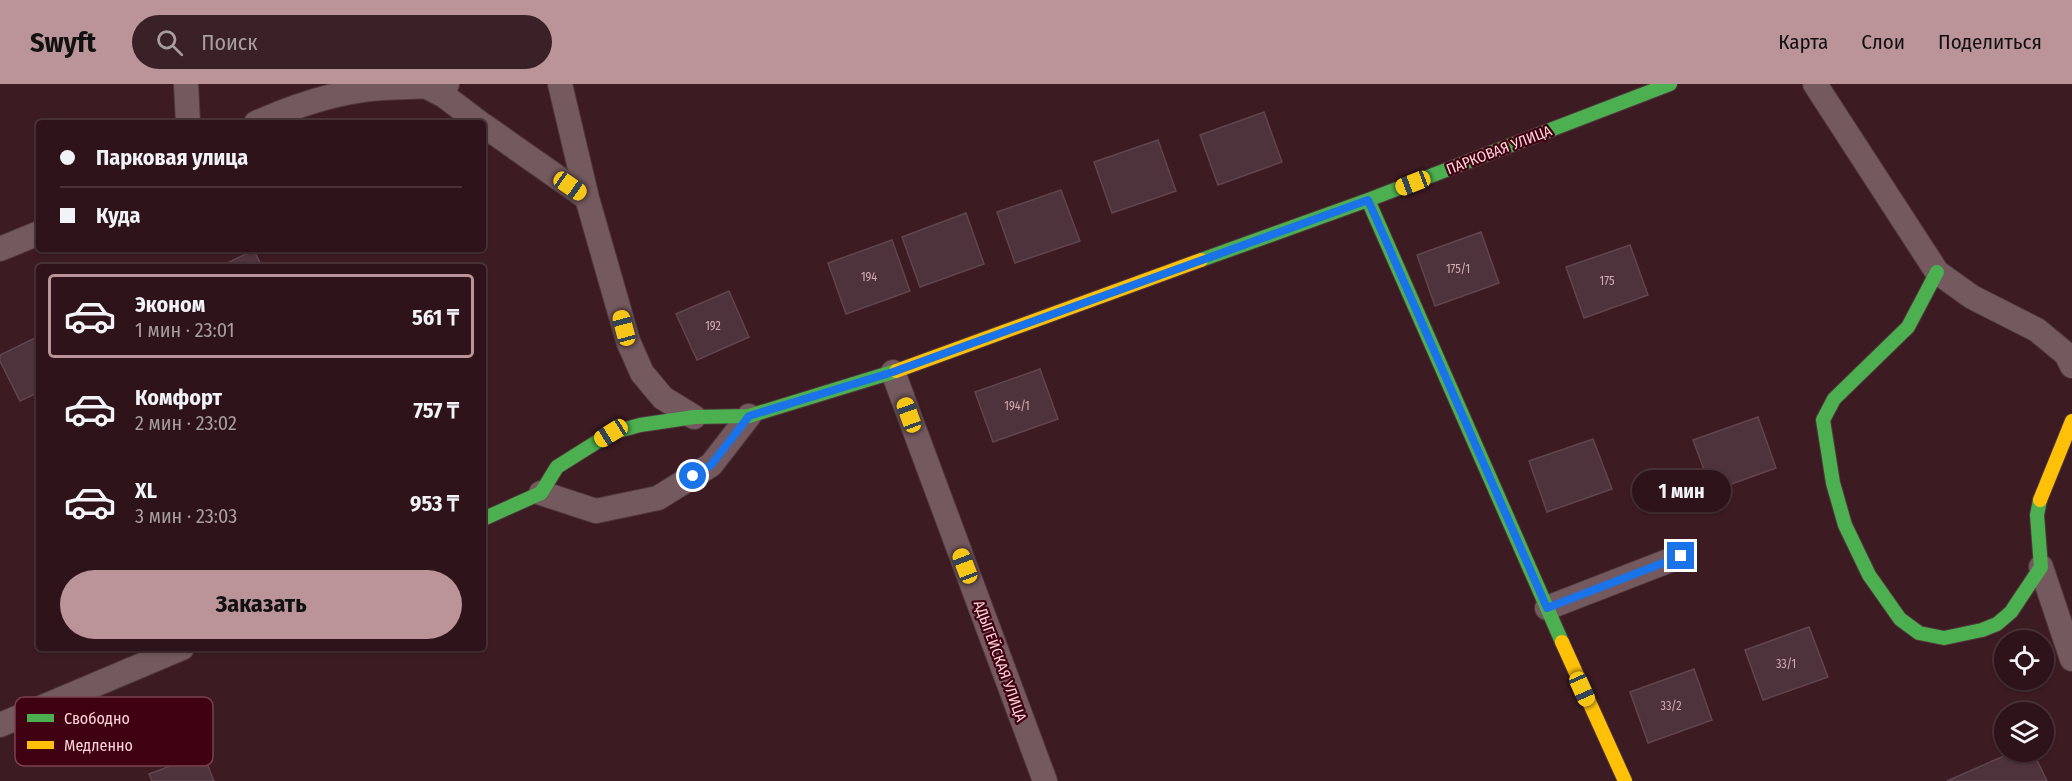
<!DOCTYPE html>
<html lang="ru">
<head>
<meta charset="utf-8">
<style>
	:root { --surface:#2e141a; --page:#3a2127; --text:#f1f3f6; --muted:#a79ea2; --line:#493339; --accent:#bb9499 }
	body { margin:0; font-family:"Fira Sans Condensed",sans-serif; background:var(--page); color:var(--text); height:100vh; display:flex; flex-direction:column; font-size:22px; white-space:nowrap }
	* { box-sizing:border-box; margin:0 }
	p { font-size:20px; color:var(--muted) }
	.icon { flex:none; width:33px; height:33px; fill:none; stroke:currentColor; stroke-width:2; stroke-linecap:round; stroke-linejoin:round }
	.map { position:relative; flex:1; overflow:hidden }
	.sheet { position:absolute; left:36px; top:180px; width:450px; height:387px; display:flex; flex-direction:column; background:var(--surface); border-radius:6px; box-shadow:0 2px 4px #0004,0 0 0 2px var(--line) }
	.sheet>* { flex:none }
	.banner { position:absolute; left:36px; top:36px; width:450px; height:132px; border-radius:6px; box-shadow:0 2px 4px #0004,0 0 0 2px var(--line); display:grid; align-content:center; height:132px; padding:0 24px; background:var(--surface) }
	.tools { position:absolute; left:1994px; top:546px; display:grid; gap:12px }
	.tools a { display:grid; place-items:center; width:60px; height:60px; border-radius:50%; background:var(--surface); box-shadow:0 2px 4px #0004,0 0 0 2px var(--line); font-size:30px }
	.end { position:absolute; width:27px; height:27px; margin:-14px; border:8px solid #1a73e8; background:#fff; box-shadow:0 0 0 3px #fff }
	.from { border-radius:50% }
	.bubble { position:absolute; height:42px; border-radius:21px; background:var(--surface); box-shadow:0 2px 4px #0004,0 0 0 2px var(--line); font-size:20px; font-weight:700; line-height:42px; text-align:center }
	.car { position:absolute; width:18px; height:36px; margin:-18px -9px; border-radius:8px; box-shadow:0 0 4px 2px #0007; background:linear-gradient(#f5c518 24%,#345 0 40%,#f5c518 0 76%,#345 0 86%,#f5c518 0) }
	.banner b { display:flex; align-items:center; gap:21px; height:57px; font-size:22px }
	.banner b+b { border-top:2px solid var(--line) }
	.banner i { width:15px; height:15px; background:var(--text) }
	ul { padding:10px 0 0; list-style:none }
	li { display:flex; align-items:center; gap:18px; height:84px; margin:0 12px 9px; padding:0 12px; border:3px solid transparent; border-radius:6px }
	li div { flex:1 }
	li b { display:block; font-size:22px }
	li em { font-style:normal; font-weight:700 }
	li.selected { border-color:var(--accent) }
	li>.icon { width:54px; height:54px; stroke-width:1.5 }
	.cta { display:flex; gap:12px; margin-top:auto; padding:12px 24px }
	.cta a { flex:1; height:69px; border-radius:36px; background:var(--accent); color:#111; font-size:24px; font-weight:700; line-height:69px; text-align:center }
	header { display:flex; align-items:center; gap:36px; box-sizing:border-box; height:84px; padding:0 30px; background:var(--accent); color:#111 }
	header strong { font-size:28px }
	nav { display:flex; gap:33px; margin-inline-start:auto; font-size:21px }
	.search { width:420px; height:54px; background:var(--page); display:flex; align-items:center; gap:15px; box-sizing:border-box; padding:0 21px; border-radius:33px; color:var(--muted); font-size:22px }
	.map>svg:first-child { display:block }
	.building { fill:#4f333c; stroke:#61454e; stroke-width:1.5 }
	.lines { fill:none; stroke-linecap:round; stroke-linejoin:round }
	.street-casing { stroke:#51373c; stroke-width:26 }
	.fast-casing { stroke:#51373c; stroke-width:16 }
	.slow-casing { stroke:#51373c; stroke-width:16 }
	.street { stroke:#74595e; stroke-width:24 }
	.fast { stroke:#4caf50; stroke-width:14 }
	.slow { stroke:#ffc107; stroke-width:14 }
	.route { stroke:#1a73e8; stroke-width:8 }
	.labels { text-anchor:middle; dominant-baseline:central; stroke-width:4.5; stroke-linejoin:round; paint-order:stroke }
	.number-label { font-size:12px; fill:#d3acb2 }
	.street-label { font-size:15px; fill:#ffd5d9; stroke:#400112 }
	.key { fill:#400112; stroke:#79414e; stroke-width:1.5 }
	.key-label { font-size:16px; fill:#ffd5d9 }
</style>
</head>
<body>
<header>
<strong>Swyft</strong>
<div class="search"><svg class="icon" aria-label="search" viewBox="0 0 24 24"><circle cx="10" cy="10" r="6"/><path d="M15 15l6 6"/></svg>Поиск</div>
<nav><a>Карта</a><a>Слои</a><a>Поделиться</a></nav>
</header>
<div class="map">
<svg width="2072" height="697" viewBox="0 0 2072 697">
	<rect width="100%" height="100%" fill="#3d1b23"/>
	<path class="building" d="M1264 28 1282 78 1218 101 1200 51Z
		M1158 56 1176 107 1112 129 1094 78Z
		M1061 106 1080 157 1015 179 997 128Z
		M966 129 984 180 920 203 902 153Z
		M1481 148 1499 199 1435 222 1417 171Z
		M892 156 910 207 846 230 828 179Z
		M1630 161 1648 211 1584 234 1566 183Z
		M254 166 262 183H219Z
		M729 207 749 253 697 276 676 230Z
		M39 252V308L20 317 0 277V271Z
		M1040 285 1058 335 993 358 975 308Z
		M1758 333 1776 384 1712 407 1693 356Z
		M1593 355 1612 405 1547 428 1529 377Z
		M1809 543 1828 593 1763 616 1745 566Z
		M1694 585 1712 636 1648 659 1630 608Z
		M2013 668H2033L2047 697H1947Z
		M203 670 214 697H152L149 690Z"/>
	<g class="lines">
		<defs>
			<path id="street" d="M186 0 188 39
				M560 0 587 114 628 257 642 289 663 314 694 333
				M1815 0 1937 188 1972 213 2037 246 2066 270 2072 282
				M423 1 443 11 480 39
				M256 39C296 21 338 7 382 4 404 2 425 4 447 0
				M483 41 587 114
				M0 165 39 149
				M893 288 1045 697
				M541 409 596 427 658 414 711 381 749 332
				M2041 483 2072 575
				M1547 524 1681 472
				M0 641 182 564"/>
			<path id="fast" d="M1368 116 1562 558
				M1201 176 1368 116 1670 0
				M1937 188 1908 243 1834 315 1823 336 1833 399 1845 441 1869 491 1900 535 1919 549 1944 554 1982 546 1997 540 2011 528 2041 483 2037 431 2040 416
				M483 435 541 409 557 383 611 349 640 341 694 333 749 332 896 287"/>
			<path id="slow" d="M896 287 1201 176
				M2040 416 2072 337
				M1562 558 1625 697"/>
		</defs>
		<use href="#street" class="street-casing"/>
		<use href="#fast" class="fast-casing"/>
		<use href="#slow" class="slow-casing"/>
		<use href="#street" class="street"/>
		<use href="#fast" class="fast"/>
		<use href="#slow" class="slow"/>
	</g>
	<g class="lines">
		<path class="route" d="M693 392 711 381 749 332 893 288 1368 116 1547 524 1681 472"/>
	</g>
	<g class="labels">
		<g class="number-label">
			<text x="1458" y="185">175/1</text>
			<text x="869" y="193">194</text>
			<text x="1607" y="197">175</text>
			<text x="713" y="242">192</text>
			<text x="1017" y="322">194/1</text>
			<text x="1786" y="580">33/1</text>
			<text x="1671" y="622">33/2</text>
		</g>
		<g class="street-label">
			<text transform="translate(1499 66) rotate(-21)">ПАРКОВАЯ УЛИЦА</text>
			<text transform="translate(1000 577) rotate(70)">АДЫГЕЙСКАЯ УЛИЦА</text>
		</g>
	</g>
	<rect x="15" y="613" width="198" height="69" rx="9" class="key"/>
	<rect x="27" y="630" width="27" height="8" fill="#4caf50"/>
	<rect x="27" y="657" width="27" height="8" fill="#ffc107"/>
	<g class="key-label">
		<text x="64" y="640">Свободно</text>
		<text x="64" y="667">Медленно</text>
	</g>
</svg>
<div class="tools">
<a><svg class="icon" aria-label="locate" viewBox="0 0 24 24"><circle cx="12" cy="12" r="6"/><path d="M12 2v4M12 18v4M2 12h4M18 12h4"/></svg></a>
<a><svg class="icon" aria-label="layers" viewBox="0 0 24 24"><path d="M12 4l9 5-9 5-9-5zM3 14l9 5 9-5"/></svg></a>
</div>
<i class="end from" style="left:693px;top:392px"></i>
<i class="end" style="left:1681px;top:472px"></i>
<div class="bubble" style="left:1632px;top:386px;width:99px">1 мин</div>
<i class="car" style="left:1413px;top:99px;rotate:249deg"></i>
<i class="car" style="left:570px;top:102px;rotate:125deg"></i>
<i class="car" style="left:624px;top:244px;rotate:345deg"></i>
<i class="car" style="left:909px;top:331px;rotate:340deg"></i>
<i class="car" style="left:611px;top:349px;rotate:238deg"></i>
<i class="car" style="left:965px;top:482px;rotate:339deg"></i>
<i class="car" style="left:1582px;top:605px;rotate:156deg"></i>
<div class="banner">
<b><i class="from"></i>Парковая улица</b>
<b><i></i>Куда</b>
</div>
<section class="sheet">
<ul>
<li class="selected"><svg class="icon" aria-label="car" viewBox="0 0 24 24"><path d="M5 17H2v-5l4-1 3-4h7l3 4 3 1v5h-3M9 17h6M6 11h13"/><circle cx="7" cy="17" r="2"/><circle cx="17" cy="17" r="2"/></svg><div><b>Эконом</b><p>1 мин · 23:01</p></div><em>561 ₸</em></li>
<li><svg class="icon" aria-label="car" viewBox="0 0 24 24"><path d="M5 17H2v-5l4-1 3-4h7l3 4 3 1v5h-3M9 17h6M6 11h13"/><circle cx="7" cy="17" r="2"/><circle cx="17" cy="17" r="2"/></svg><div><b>Комфорт</b><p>2 мин · 23:02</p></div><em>757 ₸</em></li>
<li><svg class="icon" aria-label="car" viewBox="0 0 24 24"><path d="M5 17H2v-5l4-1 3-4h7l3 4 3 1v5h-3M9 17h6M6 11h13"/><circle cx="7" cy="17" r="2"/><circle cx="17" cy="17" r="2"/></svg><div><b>XL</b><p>3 мин · 23:03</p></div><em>953 ₸</em></li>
</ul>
<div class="cta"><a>Заказать</a></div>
</section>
</div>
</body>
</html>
